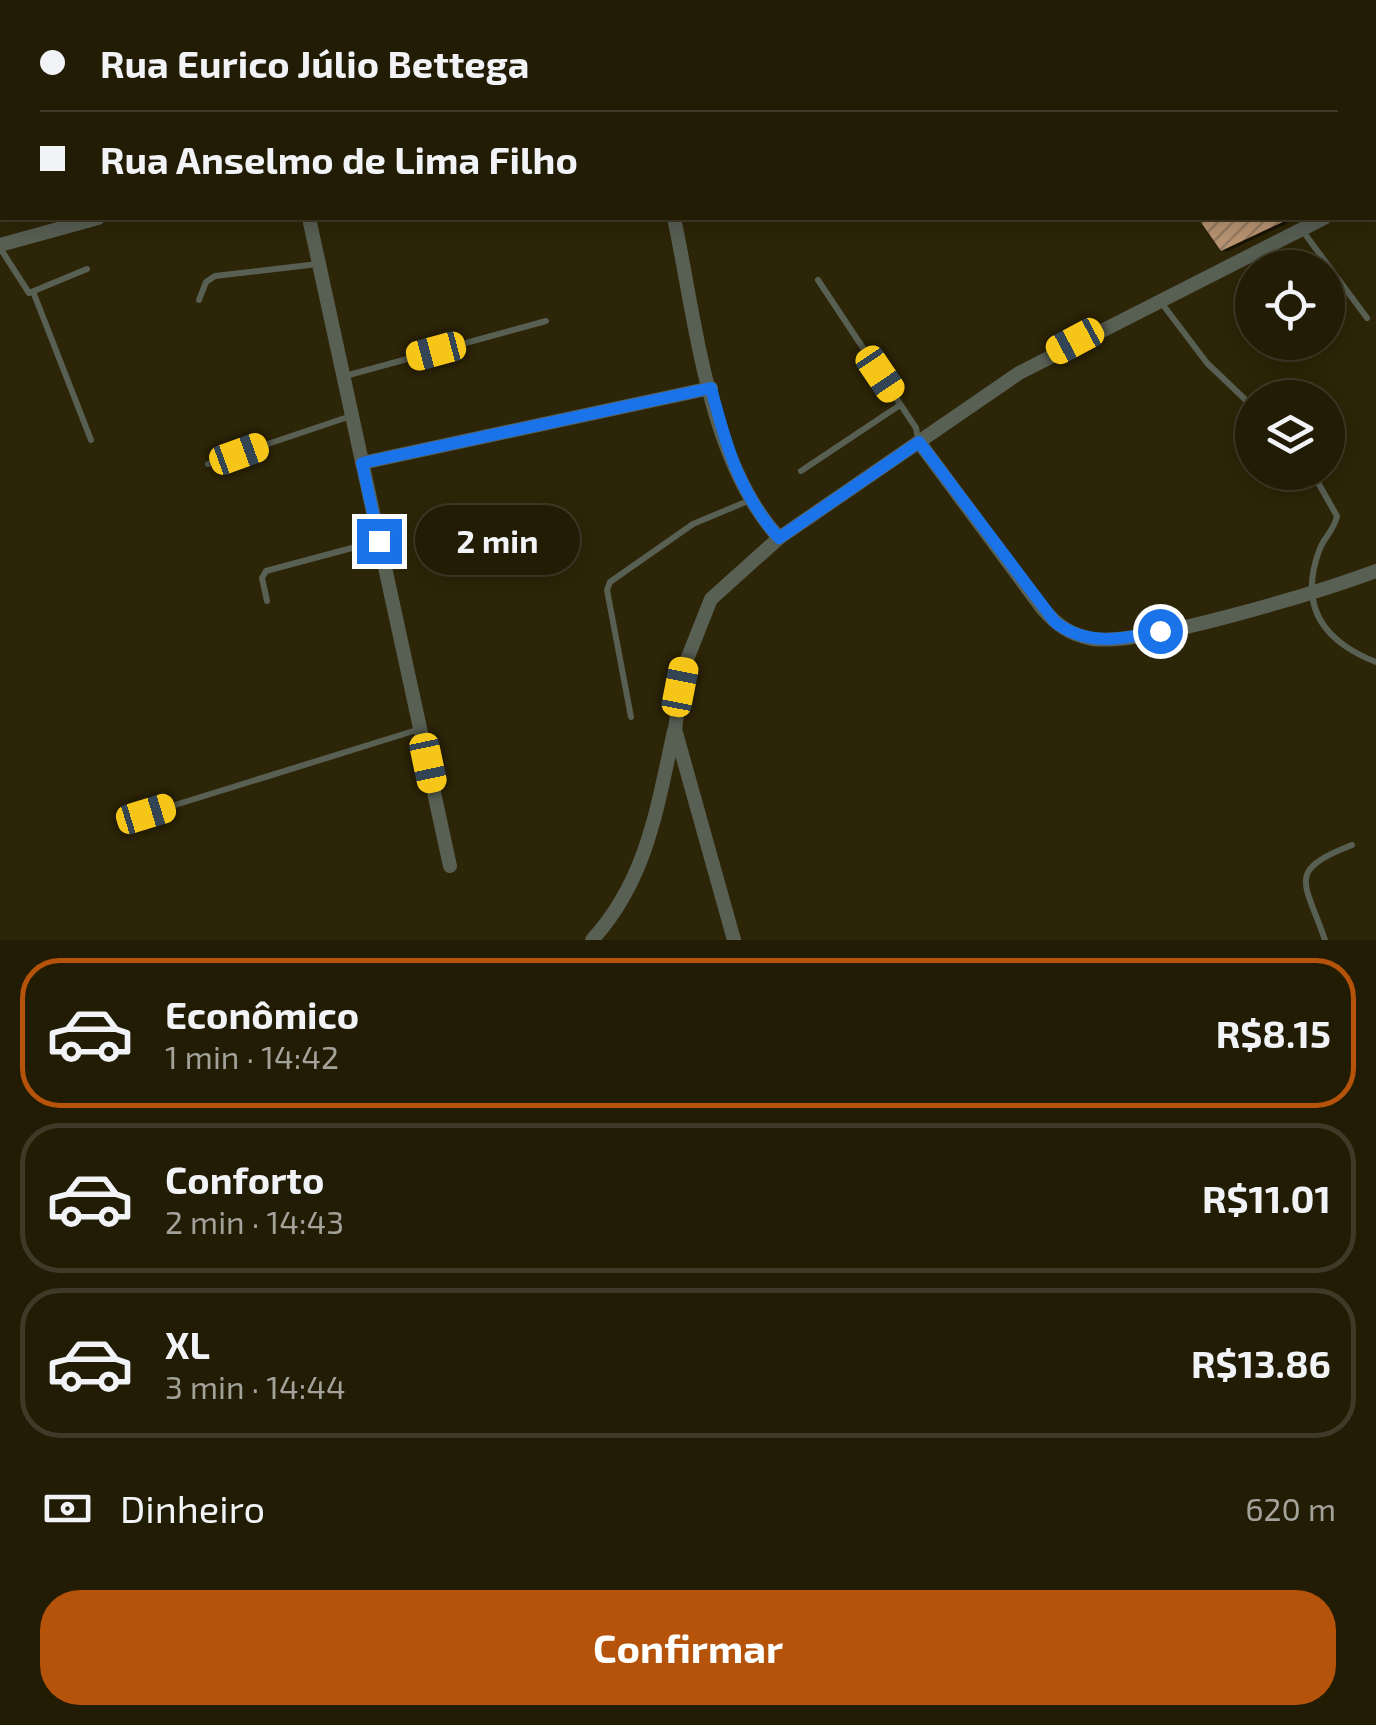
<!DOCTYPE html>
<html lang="pt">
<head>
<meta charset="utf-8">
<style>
	:root { --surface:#221c05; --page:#2e2913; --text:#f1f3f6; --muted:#a2a19a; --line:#3f3a27; --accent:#b45309 }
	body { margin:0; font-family:"Exo 2",sans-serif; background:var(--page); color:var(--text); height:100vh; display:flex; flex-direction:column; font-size:38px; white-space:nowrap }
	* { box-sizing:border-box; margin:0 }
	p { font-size:32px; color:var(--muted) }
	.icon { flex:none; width:55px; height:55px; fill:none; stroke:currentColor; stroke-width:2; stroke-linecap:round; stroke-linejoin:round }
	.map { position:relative; height:940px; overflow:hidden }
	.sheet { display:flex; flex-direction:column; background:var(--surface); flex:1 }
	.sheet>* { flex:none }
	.hud { position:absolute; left:0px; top:0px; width:1378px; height:220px; box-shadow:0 5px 25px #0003,0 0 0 2px var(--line); display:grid; align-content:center; height:220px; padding:0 40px; background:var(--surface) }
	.tools { position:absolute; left:1235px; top:250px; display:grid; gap:20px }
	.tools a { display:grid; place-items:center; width:110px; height:110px; border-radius:50%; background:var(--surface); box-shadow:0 5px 25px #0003,0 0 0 2px var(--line); font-size:50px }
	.end { position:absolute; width:45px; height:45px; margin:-22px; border:12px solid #1a73e8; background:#fff; box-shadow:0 0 0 5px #fff }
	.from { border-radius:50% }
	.bubble { position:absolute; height:70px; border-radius:35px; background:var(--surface); box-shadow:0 5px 25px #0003,0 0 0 2px var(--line); font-size:32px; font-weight:700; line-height:70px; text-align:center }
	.car { position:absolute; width:30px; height:60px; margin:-30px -15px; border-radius:12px; box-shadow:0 0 8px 2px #0007; background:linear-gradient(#f5c518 24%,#345 0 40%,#f5c518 0 76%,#345 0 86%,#f5c518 0) }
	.hud b { display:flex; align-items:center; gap:35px; height:95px; font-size:38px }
	.hud b+b { border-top:2px solid var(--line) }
	.hud i { width:25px; height:25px; background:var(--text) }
	ul { padding:18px 0 0; list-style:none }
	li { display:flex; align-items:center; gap:30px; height:150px; margin:0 20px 15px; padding:0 20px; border:5px solid var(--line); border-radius:40px }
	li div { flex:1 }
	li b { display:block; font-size:38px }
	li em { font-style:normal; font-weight:700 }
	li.active { border-color:var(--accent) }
	li>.icon { width:90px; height:90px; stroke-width:1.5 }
	.pay { display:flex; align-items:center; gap:25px; height:110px; padding:0 40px; font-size:38px }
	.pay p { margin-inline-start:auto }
	.primary-button { display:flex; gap:20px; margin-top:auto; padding:20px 40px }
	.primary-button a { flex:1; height:115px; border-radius:40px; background:var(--accent); color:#fff; font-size:40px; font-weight:700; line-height:115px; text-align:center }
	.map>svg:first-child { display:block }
	.shadow { fill:#0007 }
	.building { fill:url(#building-hatch) }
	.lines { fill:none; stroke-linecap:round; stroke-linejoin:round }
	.lane { stroke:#585f53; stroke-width:6 }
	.street { stroke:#585f53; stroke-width:14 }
	.highway { stroke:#9dae90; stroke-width:25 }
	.route { stroke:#1a73e8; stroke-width:12 }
</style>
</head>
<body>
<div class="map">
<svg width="1376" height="940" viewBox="0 0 1376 940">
	<defs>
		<pattern id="building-hatch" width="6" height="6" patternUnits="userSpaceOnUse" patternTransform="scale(2.5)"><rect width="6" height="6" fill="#ba9573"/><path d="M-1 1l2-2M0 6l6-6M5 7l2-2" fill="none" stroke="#967c62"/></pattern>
	</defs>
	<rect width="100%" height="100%" fill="#2d2507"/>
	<path class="shadow" d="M1048 0H1376V181L1375 2Z
		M1201 218H1299L1226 252Z"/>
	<path class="building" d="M1198 218H1291L1221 251Z"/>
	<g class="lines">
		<path class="lane" d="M1302 230 1367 318
			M0 248 29 293 87 269
			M818 280 916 428 918 439
			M34 294 91 440
			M199 300 206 282 215 276 318 264
			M1160 301 1207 363 1252 406
			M345 376 546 321
			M208 464 351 416
			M801 471 900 405
			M1312 472 1337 516C1334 531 1323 538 1319 551 1298 608 1325 642 1376 662
			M267 601 262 578 266 571 378 541
			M631 717 607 590 610 582 693 524 748 501
			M146 814 420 729
			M1325 940C1305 881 1285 871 1352 845"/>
		<path class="street" d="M448 2 451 0
			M893 2 896 0
			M1375 192H1376
			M309 218 450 866
			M674 218C696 320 707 458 779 538
			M0 245 98 218
			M919 442 1042 608C1057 625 1070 635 1093 639 1144 646 1322 591 1376 571
			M362 463 711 388
			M592 940C647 880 657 808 674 731
			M734 940 675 729 684 667 711 599 779 538 1019 373 1324 218"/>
		<path class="highway" d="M282 2 285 0
			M336 2 339 0
			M0 154 2 153
			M0 200 2 199"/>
	</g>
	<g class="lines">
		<path class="route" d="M379 541 362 463 711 388C726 445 739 493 779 538L919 442 1055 622C1087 647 1124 639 1160 631"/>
	</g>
</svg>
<div class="tools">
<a><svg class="icon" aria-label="locate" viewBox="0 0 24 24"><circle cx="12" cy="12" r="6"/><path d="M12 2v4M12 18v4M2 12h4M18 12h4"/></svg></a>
<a><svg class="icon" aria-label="layers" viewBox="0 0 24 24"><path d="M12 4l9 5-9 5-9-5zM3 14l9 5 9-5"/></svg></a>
</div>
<i class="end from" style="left:1160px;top:631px"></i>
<i class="end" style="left:379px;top:541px"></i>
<div class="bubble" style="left:415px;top:505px;width:165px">2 min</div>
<i class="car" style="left:1075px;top:341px;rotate:242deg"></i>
<i class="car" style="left:436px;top:351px;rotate:255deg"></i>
<i class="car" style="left:880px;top:374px;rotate:146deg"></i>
<i class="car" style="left:239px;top:454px;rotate:70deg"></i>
<i class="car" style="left:680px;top:687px;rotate:11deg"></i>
<i class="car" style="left:428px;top:763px;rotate:168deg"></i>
<i class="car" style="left:146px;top:814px;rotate:73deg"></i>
<div class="hud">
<b><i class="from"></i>Rua Eurico Júlio Bettega</b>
<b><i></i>Rua Anselmo de Lima Filho</b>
</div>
</div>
<section class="sheet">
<ul>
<li class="active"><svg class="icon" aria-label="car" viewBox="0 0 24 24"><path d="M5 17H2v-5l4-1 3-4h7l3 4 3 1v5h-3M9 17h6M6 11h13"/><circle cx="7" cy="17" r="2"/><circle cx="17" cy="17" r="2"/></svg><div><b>Econômico</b><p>1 min · 14:42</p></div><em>R$8.15</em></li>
<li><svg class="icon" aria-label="car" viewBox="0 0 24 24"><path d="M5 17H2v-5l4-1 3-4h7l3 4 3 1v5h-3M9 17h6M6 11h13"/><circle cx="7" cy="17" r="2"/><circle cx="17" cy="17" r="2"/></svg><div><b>Conforto</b><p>2 min · 14:43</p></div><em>R$11.01</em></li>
<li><svg class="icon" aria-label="car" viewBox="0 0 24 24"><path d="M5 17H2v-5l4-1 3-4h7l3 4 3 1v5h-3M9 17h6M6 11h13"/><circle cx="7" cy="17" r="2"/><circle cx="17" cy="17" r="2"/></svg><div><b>XL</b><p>3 min · 14:44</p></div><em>R$13.86</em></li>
</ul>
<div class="pay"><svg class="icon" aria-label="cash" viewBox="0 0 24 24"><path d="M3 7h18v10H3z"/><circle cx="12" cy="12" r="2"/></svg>Dinheiro<p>620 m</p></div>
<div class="primary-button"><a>Confirmar</a></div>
</section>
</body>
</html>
